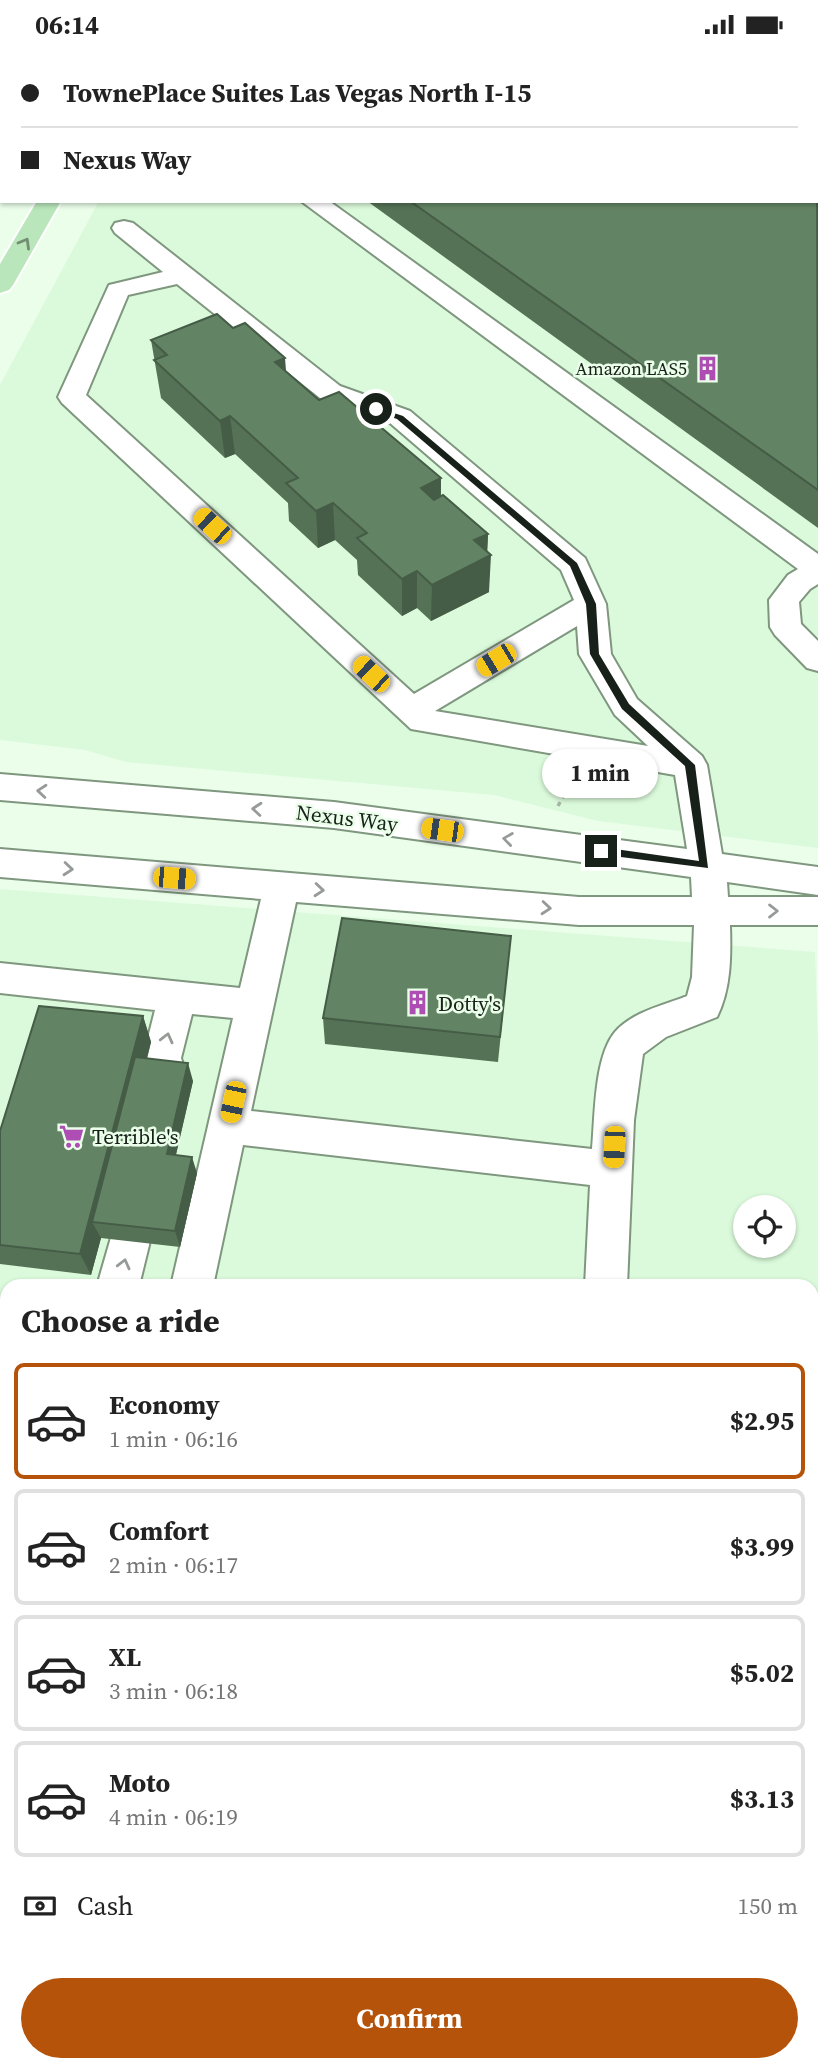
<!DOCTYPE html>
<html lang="en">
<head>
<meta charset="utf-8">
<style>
	:root { --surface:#fff; --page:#f2f2f2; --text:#222; --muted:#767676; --line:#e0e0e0; --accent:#b45309 }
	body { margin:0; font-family:"Source Serif 4",serif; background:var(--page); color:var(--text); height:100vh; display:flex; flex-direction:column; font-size:26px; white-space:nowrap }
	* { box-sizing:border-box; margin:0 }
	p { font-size:23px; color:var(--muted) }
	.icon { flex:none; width:38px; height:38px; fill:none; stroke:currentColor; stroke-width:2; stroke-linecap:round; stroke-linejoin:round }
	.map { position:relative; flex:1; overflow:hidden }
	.drawer { position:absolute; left:0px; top:1230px; width:819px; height:793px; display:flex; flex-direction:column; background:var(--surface); border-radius:21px 21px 0 0; box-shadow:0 2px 5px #0004 }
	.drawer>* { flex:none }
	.top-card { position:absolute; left:0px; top:0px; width:819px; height:154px; box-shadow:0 2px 5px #0004; display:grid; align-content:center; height:154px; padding:0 21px; background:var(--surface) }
	.tools { position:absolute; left:733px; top:1146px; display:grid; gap:14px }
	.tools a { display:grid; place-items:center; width:63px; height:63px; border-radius:50%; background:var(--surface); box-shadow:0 2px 5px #0004; font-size:35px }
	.end { position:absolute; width:32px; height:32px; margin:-16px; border:9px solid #182119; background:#fff; box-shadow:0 0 0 4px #fff }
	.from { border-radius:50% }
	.bubble { position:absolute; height:49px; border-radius:24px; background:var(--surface); box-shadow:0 2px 5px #0004; font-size:23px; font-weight:700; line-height:49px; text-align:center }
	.car { position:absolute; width:21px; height:42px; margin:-21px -10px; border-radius:9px; box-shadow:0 0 5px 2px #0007; background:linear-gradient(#f5c518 24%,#345 0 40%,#f5c518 0 76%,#345 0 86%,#f5c518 0) }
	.top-card b { display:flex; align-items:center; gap:24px; height:66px; font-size:26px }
	.top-card b+b { border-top:2px solid var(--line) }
	.top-card i { width:18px; height:18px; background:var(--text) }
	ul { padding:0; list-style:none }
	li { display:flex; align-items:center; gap:21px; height:116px; margin:0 14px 10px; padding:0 7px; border:4px solid var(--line); border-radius:10px }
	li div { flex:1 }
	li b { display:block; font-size:26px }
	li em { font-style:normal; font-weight:700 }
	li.selected { border-color:var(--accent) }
	li>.icon { width:63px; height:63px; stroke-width:1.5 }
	h2 { padding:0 21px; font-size:32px; line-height:84px }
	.pay { display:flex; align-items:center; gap:18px; height:77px; padding:0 21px; font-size:26px }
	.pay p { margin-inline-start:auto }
	.button { display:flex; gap:14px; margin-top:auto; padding:14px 21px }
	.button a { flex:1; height:80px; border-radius:42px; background:var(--accent); color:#fff; font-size:28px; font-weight:700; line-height:80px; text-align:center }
	.status { display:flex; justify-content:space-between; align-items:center; height:49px; padding:0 35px; background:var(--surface); direction:ltr }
	.status svg { height:19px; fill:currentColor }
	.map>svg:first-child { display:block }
	.built { fill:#dbfadb; fill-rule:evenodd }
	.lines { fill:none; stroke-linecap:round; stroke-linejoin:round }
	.minor-tunnel { stroke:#c0d2c0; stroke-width:38; stroke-dasharray:38 19; stroke-linecap:butt }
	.minor-casing { stroke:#7f967f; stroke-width:4 }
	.major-casing { stroke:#fff; stroke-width:4 }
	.path { stroke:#a6b6a6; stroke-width:3.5; stroke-dasharray:4.5 4.5; stroke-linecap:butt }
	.minor { fill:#fff; fill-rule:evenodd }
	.major { fill:#b9e6bb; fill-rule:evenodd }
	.wall { fill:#557256 }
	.shaded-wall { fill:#455c46 }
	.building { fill:#638464; stroke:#455c46; stroke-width:2 }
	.oneway { stroke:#718d72 }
	.oneway2 { stroke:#979b98 }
	.route { fill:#182119 }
	.labels { text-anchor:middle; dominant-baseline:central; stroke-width:5; stroke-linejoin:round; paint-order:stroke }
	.far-poi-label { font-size:18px; fill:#182119; stroke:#eafeea; text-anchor:end }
	.street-label { font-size:21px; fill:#182119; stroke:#eafeea }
	.poi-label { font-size:21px; fill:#182119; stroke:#eafeea; text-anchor:start }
</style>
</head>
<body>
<div class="status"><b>06:14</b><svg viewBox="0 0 49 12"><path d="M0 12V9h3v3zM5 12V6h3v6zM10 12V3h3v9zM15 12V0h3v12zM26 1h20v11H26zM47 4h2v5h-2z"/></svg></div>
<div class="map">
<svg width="818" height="2022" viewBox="0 0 818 2022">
	<rect width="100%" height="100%" fill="#eafeea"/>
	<path class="built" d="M191 0H818V799L598 772 494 746 126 713 85 701 0 691V336L99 152H817V2Z
		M0 840 815 903 818 995V1474L812 1480V1237H7V1500L0 1499ZM746 1158H784V1197H746Z"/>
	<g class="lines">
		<path class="minor-tunnel" d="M0 1316 7 1317"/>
		<defs>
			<path id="minor" d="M218 0H240L218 2Z
				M731 0H754L755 2H733Z
				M817 34H818V48H817Z
				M301 152H329L818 505V535L810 540 799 553 801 575 818 592V622L807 619 775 586 770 578 769 551 788 526 798 520Z
				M124 172 133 174 340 337 410 362 585 509 606 555 611 605 637 650 702 707 707 716 722 805 818 818V846L727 833 728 848H818V876H730C731 907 731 940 717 968L666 988 643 1005 634 1071 627 1237H585L590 1136 243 1096 213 1237H171L233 969 192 965 181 1009 187 1029 182 1041 168 1046 154 1041 143 1009 155 961 0 944V914L240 939 261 850 0 828V800L579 848H692L691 828 334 779 0 751V725L334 753 687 800 675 726 411 680 62 354 58 348 109 236 163 223 115 184 112 179 115 174ZM177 235 320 349 390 374 561 521 574 551 414 645 86 346 128 246ZM577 577 579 605 615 666 648 697 435 662ZM296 853 579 876H694L692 928 687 947C664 956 632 963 615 983 594 1008 595 1068 592 1100L251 1062Z
				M129 1173 144 1178 150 1192 139 1237H97L114 1178Z
				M0 1259 7 1262V1300L3 1302 0 1301Z
				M0 1352 7 1354V1398L0 1396Z
				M7 1456V1504L0 1507V1459Z
				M7 1870V1927L0 1930V1873Z"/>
			<path id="major" d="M47 0H69L47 2Z
				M128 0H150L128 2Z
				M2 80V95L0 96V81Z
				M37 152H61L13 236 9 241 0 244V215Z"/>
		</defs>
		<use href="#minor" class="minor-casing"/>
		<use href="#major" class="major-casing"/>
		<path class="path" d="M558 757 566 742 567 733"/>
		<use href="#minor" class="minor"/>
		<use href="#major" class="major"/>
	</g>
	<path class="wall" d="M818 123V479L367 152H817Z
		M151 291 286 323 319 351 441 429V448L488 485 487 503 489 543 431 572 417 559 402 567 358 526 357 511 335 491 318 499 289 472 288 454 235 405 225 409 161 349Z
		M511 887 498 1013 325 995 323 969Z
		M143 967 151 993 147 1010 193 1032 176 1106 197 1124 180 1198 101 1189 91 1226 0 1215V1082Z"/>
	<path class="shaded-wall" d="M285 309 288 347 275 313Z
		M230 367 235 405 225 409 220 372Z
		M441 429 440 466 421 439Z
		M333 454 335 491 318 499 316 462Z
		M488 485 487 508 491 506 489 543 431 572 432 536 474 491Z
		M417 522V559L402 567V530Z
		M143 967 151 993 104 1174 92 1173 101 1189 91 1226 80 1205Z
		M188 1014 193 1032 172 1122 167 1105Z
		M192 1108 197 1124 180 1198 175 1182Z"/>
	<path class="building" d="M316 0H604L607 2H310Z
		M817 122 818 441 410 152H817Z
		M217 265 233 279 245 274 285 309 275 313 319 351 339 343 441 429 421 439 434 451 443 446 488 485 474 491 491 506 432 536 417 522 402 530 357 489 367 484 333 454 316 462 286 434 298 429 230 367 220 372 154 311 167 306 151 291Z
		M342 869 511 887 500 988 323 969Z
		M39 957 143 967 80 1205 0 1196V1082Z
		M135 1008 188 1014 167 1105 192 1108 175 1182 92 1173Z"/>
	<defs><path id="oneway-chevron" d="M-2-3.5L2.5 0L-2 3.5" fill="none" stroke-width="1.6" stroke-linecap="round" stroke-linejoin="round" transform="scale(1.75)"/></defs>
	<use class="oneway" href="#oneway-chevron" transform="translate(25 194) rotate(-60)"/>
	<g class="oneway2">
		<use href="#oneway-chevron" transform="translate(42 742) rotate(-175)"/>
		<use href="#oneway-chevron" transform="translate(257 760) rotate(-175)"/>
		<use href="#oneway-chevron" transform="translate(508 790) rotate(-172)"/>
		<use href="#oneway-chevron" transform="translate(68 820) rotate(5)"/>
		<use href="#oneway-chevron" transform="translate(319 841) rotate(5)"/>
		<use href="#oneway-chevron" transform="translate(546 859) rotate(5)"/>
		<use href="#oneway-chevron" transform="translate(773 862)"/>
		<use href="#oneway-chevron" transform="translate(167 989) rotate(-76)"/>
		<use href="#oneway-chevron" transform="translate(124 1215) rotate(-76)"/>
	</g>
	<path class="route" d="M376 358 403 367 577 514 596 555 599 605 629 655 695 716 708 819 597 805 595 802 601 798 699 812 685 717 622 660 590 605 586 555 570 517 397 370 374 362Z"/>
	<defs>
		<symbol id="building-bare" viewBox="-9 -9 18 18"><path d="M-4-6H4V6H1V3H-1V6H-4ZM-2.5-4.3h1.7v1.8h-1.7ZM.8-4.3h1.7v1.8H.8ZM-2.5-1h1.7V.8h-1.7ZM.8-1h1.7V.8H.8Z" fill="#ae4db4" stroke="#eafeea" stroke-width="2.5" paint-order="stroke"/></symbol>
		<symbol id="supermarket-bare" viewBox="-9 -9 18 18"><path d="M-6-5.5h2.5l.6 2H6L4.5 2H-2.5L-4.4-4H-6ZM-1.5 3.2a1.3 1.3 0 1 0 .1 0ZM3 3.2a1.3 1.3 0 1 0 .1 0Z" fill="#ae4db4" stroke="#eafeea" stroke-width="2.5" paint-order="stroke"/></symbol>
	</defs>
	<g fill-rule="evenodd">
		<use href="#building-bare" x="690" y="302" width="35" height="35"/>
		<use href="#building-bare" x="400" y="936" width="35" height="35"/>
		<use href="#supermarket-bare" x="54" y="1070" width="35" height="35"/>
	</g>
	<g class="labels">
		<g class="far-poi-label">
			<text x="687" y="319">Amazon LAS5</text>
		</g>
		<g class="street-label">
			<text transform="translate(347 769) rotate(7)">Nexus Way</text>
		</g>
		<g class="poi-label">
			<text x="438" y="954">Dotty's</text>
			<text x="92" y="1087">Terrible's</text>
		</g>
	</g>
</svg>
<div class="tools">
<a><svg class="icon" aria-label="locate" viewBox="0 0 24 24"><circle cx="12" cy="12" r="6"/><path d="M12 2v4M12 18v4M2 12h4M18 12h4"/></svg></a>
</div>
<i class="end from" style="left:376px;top:360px"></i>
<i class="end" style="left:601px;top:802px"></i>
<div class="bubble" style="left:542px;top:700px;width:116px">1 min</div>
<i class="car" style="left:212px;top:477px;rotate:313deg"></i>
<i class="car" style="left:496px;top:611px;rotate:239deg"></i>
<i class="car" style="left:371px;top:625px;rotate:313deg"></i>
<i class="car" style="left:442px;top:781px;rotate:278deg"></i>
<i class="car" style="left:174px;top:829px;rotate:95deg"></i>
<i class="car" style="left:233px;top:1053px;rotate:192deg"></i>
<i class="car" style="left:614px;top:1098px;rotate:183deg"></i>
<div class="top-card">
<b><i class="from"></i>TownePlace Suites Las Vegas North I-15</b>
<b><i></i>Nexus Way</b>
</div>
<section class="drawer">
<h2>Choose a ride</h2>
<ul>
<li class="selected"><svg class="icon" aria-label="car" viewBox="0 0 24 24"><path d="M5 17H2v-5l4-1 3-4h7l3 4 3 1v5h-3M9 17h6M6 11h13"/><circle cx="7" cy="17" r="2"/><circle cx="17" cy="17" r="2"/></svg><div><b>Economy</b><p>1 min · 06:16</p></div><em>$2.95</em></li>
<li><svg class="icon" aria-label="car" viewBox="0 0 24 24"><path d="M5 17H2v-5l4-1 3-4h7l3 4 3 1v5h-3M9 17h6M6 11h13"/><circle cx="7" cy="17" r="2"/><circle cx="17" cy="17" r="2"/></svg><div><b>Comfort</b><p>2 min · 06:17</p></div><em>$3.99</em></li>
<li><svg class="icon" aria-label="car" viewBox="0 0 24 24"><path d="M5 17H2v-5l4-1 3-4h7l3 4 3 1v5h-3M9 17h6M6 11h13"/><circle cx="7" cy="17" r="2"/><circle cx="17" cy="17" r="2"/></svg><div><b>XL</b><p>3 min · 06:18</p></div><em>$5.02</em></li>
<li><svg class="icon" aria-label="car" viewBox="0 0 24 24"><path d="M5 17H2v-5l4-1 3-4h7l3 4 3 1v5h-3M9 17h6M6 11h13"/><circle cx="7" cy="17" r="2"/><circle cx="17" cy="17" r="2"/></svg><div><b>Moto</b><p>4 min · 06:19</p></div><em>$3.13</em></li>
</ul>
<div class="pay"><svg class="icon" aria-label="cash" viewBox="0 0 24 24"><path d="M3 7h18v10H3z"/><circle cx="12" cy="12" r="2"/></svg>Cash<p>150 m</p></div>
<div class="button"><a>Confirm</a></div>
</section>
</div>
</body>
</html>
